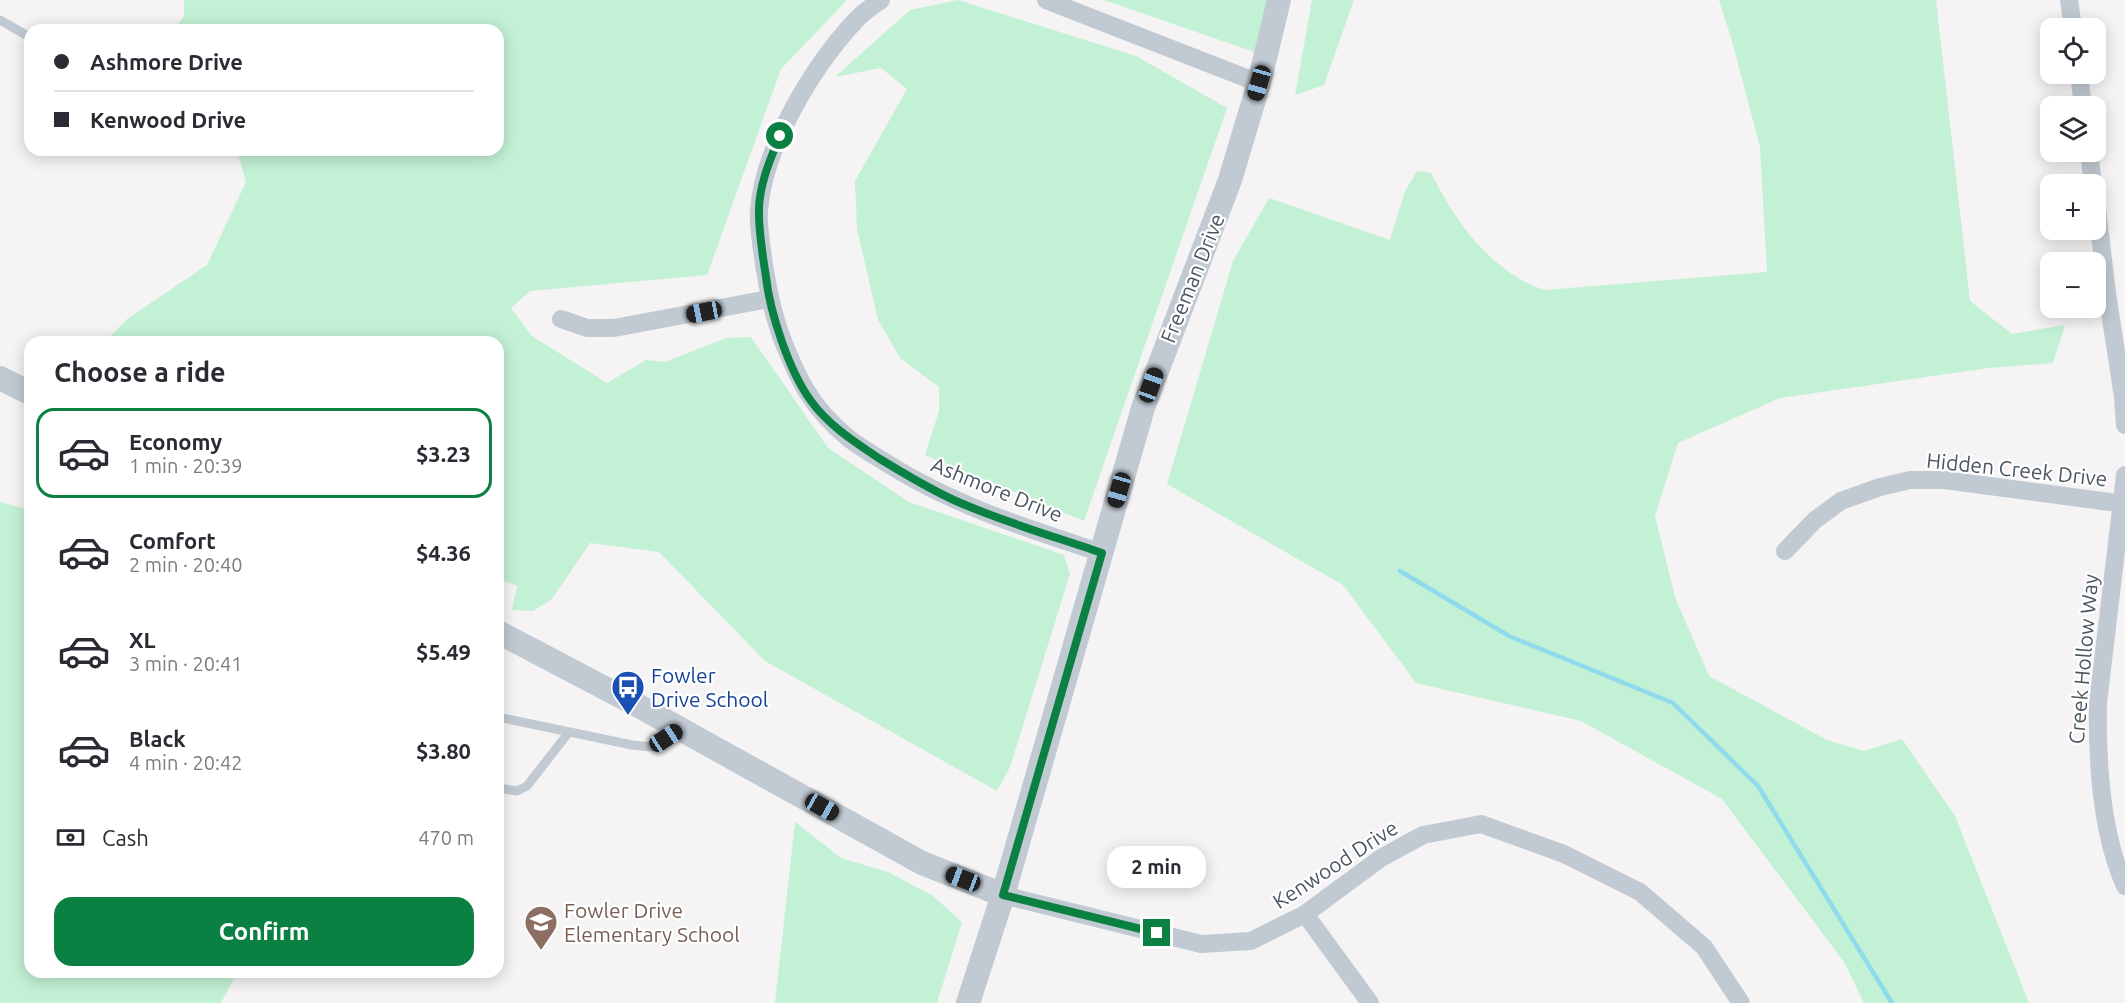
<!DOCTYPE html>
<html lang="en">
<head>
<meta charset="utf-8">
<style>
	:root { --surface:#fff; --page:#f7f7f7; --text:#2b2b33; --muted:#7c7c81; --line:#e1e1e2; --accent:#0b8043 }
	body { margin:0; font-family:Ubuntu,sans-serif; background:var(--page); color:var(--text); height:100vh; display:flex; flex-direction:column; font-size:22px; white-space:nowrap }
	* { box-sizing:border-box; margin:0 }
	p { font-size:20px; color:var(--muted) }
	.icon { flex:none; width:33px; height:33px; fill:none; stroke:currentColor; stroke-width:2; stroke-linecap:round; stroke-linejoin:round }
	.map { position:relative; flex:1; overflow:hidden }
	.sheet { position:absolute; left:24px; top:336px; width:480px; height:642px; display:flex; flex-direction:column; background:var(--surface); border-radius:18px; box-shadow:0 3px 15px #0003 }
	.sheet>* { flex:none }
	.hud { position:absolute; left:24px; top:24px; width:480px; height:132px; border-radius:18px; box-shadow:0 3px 15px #0003; display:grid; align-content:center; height:132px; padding:0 30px; background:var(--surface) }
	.controls { position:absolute; left:2040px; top:18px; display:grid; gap:12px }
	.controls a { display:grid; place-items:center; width:66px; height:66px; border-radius:12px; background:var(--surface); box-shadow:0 3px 15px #0003; font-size:30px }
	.end { position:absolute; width:27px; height:27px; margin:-14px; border:8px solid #0b8043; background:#fff; box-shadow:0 0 0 3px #fff }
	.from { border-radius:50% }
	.bubble { position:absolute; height:42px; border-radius:18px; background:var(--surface); box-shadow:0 3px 15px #0003; font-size:20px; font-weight:600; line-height:42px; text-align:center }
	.car { position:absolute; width:18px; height:36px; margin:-18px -9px; border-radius:8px; box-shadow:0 0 4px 2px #0007; background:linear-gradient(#222 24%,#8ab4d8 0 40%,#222 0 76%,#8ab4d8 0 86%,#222 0) }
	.hud b { display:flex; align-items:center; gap:21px; height:57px; font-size:22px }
	.hud b+b { border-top:2px solid var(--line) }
	.hud i { width:15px; height:15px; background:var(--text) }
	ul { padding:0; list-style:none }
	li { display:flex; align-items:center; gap:18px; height:90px; margin:0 12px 9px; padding:0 18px; border:3px solid transparent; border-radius:18px }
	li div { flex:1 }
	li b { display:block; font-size:22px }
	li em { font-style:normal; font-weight:600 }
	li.selected { border-color:var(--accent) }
	li>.icon { width:54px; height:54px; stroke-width:1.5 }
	h2 { padding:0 30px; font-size:27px; line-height:72px }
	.pay { display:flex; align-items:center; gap:15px; height:66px; padding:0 30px; font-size:22px }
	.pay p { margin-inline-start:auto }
	.action { display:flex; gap:12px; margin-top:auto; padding:12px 30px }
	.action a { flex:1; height:69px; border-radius:18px; background:var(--accent); color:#fff; font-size:24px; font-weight:600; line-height:69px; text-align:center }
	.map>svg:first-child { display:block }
	.green { fill:#c3f1d5 }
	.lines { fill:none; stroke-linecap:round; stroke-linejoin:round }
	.stream { stroke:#90daee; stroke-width:4.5 }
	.service { stroke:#c1cad2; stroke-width:9 }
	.minor { stroke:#c1cad2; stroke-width:18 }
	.tertiary { stroke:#c1cad2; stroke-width:24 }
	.route { stroke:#0b8043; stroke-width:8 }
	.labels { text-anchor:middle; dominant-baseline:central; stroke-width:4.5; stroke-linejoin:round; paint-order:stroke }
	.street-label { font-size:21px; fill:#4a5661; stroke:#fff }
	.transit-label { font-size:21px; fill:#164399; stroke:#fff; text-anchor:start }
	.education-label { font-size:21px; fill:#785e54; stroke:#fff; text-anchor:start }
</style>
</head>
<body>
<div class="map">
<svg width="2125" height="1003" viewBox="0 0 2125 1003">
	<rect width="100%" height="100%" fill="#f5f3f3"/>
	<path class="green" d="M184 0H847L781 69 707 275 530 291 511 308 532 336 607 383 646 360 665 362 726 338 751 337 828 448 909 502 1064 555 1070 574 1010 767 997 791 765 661 659 552 590 543 552 599 533 611 512 610 517 586 498 578V342H105L127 319 207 265 246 182 237 150H498V30H174L184 16Z
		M958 0 1136 56 1227 108 1084 521 925 455 939 411V387L901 359 878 320 857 229 855 181 907 89 881 68 835 77 910 10Z
		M1104 0H1268L1257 53Z
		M1312 0H1354L1324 85 1295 95Z
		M1719 0H1936L1970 301 2012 334 2065 325 2053 363 1989 368 1780 398 1678 443 1655 516 1675 597 1709 676 1827 740 1864 751 1902 739 1955 816 2029 1003H1864L1844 962 1722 799 1581 721 1416 683 1343 585 1167 484 1233 261 1269 198 1390 240 1405 191 1417 171 1431 173C1452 214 1476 251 1515 276 1523 282 1534 286 1544 290L1767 272 1760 147 1732 41Z
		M0 502 30 510V972H237L221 1003H0Z
		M795 822 841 858 888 872 933 896 962 922 937 1003H775Z"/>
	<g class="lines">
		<path class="stream" d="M1400 571 1509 636 1673 703 1758 786 1892 1003"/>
		<path class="service" d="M0 20 26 35 30 40
			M498 717 632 745 652 747 679 730
			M498 788 517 791 527 786 569 732"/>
		<path class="minor" d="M881 0C873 6 863 12 856 20 813 66 763 148 759 211 758 221 760 233 761 243 765 275 770 305 781 336 798 379 810 406 847 437 858 446 872 454 885 462 952 505 1026 528 1102 553
			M1046 0 1259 83
			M2069 0 2073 28
			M2079 74 2083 106
			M2089 152 2093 184
			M2096 201 2107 293 2123 397 2125 425
			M561 319 587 328H614L769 299
			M2125 475 2098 703C2097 761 2101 833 2125 886
			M1785 551 1815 520 1841 501 1880 487 1910 480H1944L2125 504
			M1003 895 1201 944 1251 941 1305 914 1381 858 1423 835 1481 824 1564 854 1640 892 1704 947 1741 1003
			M1305 914 1370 1003"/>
		<path class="tertiary" d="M0 378 30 393
			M498 632 637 705 922 863 1003 895
			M968 1003 1003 895 1143 408 1230 180 1259 83 1279 0"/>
	</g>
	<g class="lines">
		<path class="route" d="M780 136C770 159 758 188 759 214 759 235 763 257 766 277 770 313 789 371 811 401 829 426 855 442 880 459 905 474 929 489 956 501 1003 522 1053 536 1102 553L1003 895 1157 933"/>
	</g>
	<defs>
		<symbol id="bus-pin" viewBox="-11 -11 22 30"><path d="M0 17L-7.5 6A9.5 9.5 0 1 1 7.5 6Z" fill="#1a4fb4" stroke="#fff"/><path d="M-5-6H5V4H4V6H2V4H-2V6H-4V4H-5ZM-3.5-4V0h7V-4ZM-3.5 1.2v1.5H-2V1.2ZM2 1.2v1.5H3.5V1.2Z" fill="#fff"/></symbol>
		<symbol id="school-pin" viewBox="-11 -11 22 30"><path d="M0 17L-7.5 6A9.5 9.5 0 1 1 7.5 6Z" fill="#8d6e63" stroke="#fff"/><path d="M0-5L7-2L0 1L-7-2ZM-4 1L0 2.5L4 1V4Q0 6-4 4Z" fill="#fff"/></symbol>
	</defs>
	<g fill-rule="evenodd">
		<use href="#bus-pin" x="609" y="668" width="38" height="52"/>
		<use href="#school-pin" x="522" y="903" width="38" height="52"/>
	</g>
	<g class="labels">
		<g class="street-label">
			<text transform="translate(1192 278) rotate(-68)">Freeman Drive</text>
			<text transform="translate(2017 469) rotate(6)">Hidden Creek Drive</text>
			<text transform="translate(997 489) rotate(22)">Ashmore Drive</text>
			<text transform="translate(2083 659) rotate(-85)">Creek Hollow Way</text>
			<text transform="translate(1335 864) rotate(-33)">Kenwood Drive</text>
		</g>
		<g class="transit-label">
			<text x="651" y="675">Fowler<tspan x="651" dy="24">Drive School</tspan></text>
		</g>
		<g class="education-label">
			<text x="564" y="910">Fowler Drive<tspan x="564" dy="24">Elementary School</tspan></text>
		</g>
	</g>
</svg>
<div class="controls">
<a><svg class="icon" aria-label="locate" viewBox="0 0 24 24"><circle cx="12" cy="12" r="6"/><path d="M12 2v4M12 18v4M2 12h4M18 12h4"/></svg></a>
<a><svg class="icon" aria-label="layers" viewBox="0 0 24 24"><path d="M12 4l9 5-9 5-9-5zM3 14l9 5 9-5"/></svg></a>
<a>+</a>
<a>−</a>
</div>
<i class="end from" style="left:780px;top:136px"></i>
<i class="end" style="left:1157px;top:933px"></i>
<div class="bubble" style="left:1107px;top:846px;width:99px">2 min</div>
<i class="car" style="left:1259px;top:83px;rotate:196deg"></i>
<i class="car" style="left:704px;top:312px;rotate:259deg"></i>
<i class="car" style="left:1151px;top:385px;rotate:20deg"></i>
<i class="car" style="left:1119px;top:490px;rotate:196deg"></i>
<i class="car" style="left:666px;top:738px;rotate:57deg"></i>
<i class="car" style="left:822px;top:807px;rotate:119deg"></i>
<i class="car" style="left:963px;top:879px;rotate:291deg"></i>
<div class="hud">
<b><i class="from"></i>Ashmore Drive</b>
<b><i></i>Kenwood Drive</b>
</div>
<section class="sheet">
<h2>Choose a ride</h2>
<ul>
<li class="selected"><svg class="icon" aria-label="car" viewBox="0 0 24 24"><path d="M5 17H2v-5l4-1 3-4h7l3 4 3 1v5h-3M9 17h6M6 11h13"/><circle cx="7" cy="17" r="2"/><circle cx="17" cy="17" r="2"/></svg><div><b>Economy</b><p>1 min · 20:39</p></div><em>$3.23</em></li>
<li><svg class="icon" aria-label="car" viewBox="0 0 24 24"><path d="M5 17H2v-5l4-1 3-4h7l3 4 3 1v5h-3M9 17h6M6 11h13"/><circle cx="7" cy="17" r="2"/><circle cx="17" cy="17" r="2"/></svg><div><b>Comfort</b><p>2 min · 20:40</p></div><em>$4.36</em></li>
<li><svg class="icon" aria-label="car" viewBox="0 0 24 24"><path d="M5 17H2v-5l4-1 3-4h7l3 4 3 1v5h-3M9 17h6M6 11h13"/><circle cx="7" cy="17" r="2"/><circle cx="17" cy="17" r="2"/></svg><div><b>XL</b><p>3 min · 20:41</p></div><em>$5.49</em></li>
<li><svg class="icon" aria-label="car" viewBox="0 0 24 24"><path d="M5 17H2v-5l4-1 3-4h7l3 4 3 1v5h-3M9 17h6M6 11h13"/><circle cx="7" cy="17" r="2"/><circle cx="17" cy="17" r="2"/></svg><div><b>Black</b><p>4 min · 20:42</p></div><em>$3.80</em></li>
</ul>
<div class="pay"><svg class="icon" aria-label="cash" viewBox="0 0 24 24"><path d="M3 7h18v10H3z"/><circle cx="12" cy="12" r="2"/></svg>Cash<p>470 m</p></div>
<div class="action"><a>Confirm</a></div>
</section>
</div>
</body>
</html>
